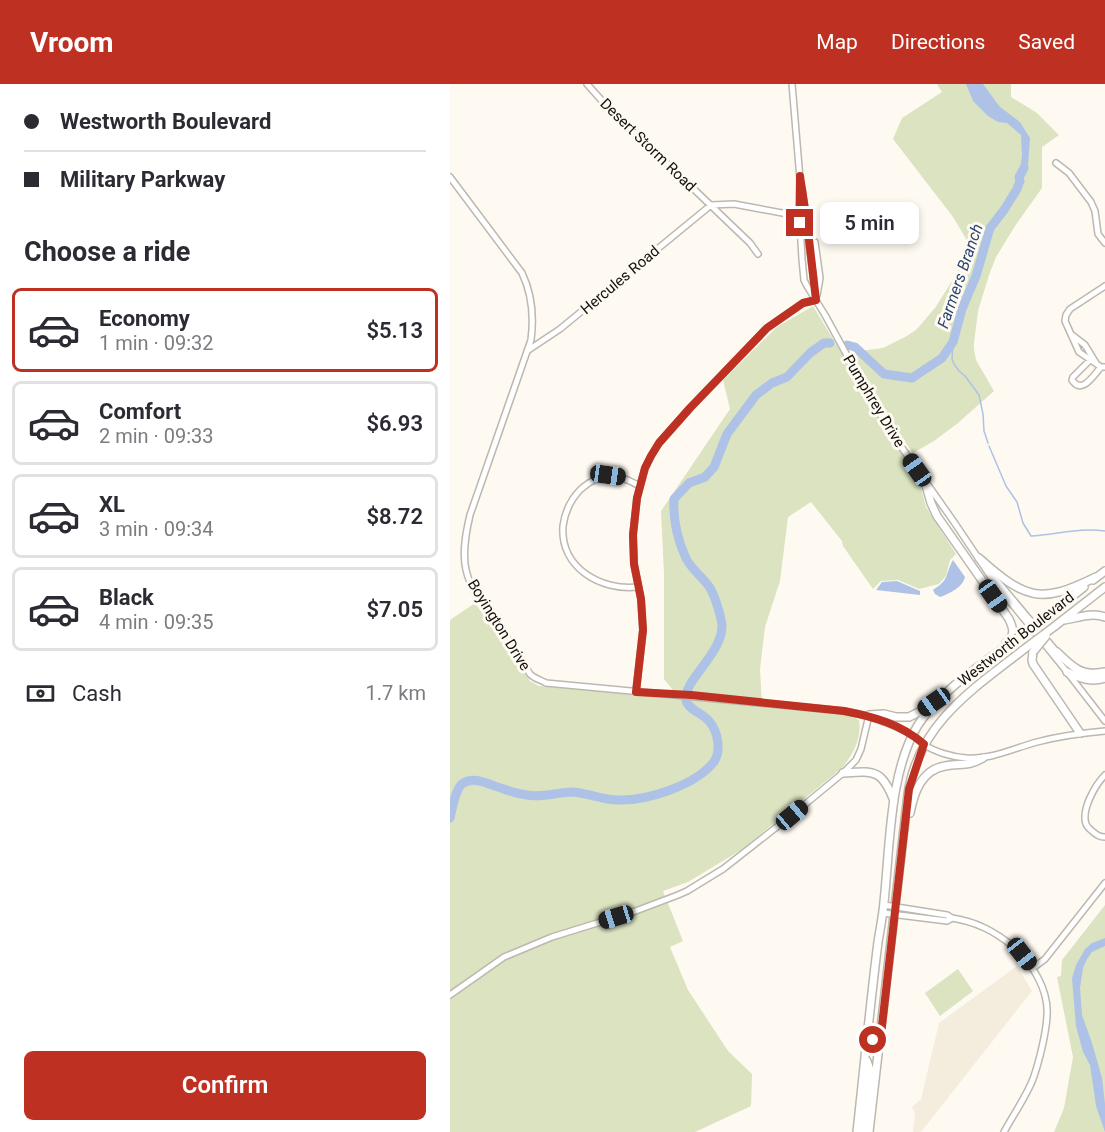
<!DOCTYPE html>
<html lang="en">
<head>
<meta charset="utf-8">
<style>
	:root { --surface:#fff; --page:#f7f7f7; --text:#2b2b33; --muted:#7c7c81; --line:#e1e1e2; --accent:#be3122 }
	body { margin:0; font-family:Roboto,sans-serif; background:var(--page); color:var(--text); height:100vh; display:flex; flex-direction:column; font-size:22px; white-space:nowrap }
	* { box-sizing:border-box; margin:0 }
	p { font-size:20px; color:var(--muted) }
	.icon { flex:none; width:33px; height:33px; fill:none; stroke:currentColor; stroke-width:2; stroke-linecap:round; stroke-linejoin:round }
	.map { position:relative; flex:1; overflow:hidden }
	.panel { display:flex; flex-direction:column; background:var(--surface); width:450px }
	.panel>* { flex:none }
	.guide { display:grid; align-content:center; height:132px; padding:0 24px; background:var(--surface) }
	.end { position:absolute; width:27px; height:27px; margin:-14px; border:8px solid #be3122; background:#fff; box-shadow:0 0 0 3px #fff }
	.from { border-radius:50% }
	.bubble { position:absolute; height:42px; border-radius:9px; background:var(--surface); box-shadow:0 3px 9px #0003; font-size:20px; font-weight:600; line-height:42px; text-align:center }
	.car { position:absolute; width:18px; height:36px; margin:-18px -9px; border-radius:8px; box-shadow:0 0 4px 2px #0007; background:linear-gradient(#222 24%,#8ab4d8 0 40%,#222 0 76%,#8ab4d8 0 86%,#222 0) }
	.guide b { display:flex; align-items:center; gap:21px; height:57px; font-size:22px }
	.guide b+b { border-top:2px solid var(--line) }
	.guide i { width:15px; height:15px; background:var(--text) }
	ul { padding:0; list-style:none }
	li { display:flex; align-items:center; gap:18px; height:84px; margin:0 12px 9px; padding:0 12px; border:3px solid var(--line); border-radius:9px }
	li div { flex:1 }
	li b { display:block; font-size:22px }
	li em { font-style:normal; font-weight:600 }
	li.on { border-color:var(--accent) }
	li>.icon { width:54px; height:54px; stroke-width:1.5 }
	h2 { padding:0 24px; font-size:27px; line-height:72px }
	.pay { display:flex; align-items:center; gap:15px; height:66px; padding:0 24px; font-size:22px }
	.pay p { margin-inline-start:auto }
	.action { display:flex; gap:12px; margin-top:auto; padding:12px 24px }
	.action a { flex:1; height:69px; border-radius:9px; background:var(--accent); color:#fff; font-size:24px; font-weight:600; line-height:69px; text-align:center }
	header { display:flex; align-items:center; gap:36px; box-sizing:border-box; height:84px; padding:0 30px; background:var(--accent); color:#fff }
	header strong { font-size:28px }
	nav { display:flex; gap:33px; margin-inline-start:auto; font-size:21px }
	main { display:flex; flex:1; min-height:0 }
	.map>svg:first-child { display:block }
	.built { fill:#f4eddd }
	.green { fill:#dbe3c0 }
	.water { fill:#adc2e6 }
	.lines { fill:none; stroke-linecap:round; stroke-linejoin:round }
	.stream { stroke:#adc2e6; stroke-width:1.5 }
	.river { stroke:#adc2e6; stroke-width:9 }
	.minor-casing { stroke:#bcb8b0; stroke-width:8 }
	.major-casing { stroke:#bcb8b0; stroke-width:10 }
	.minor { stroke:#fff; stroke-width:5 }
	.major { stroke:#fff; stroke-width:7 }
	.major-bridge-casing { stroke:#bcb8b0; stroke-width:10; stroke-linecap:butt }
	.major-bridge { stroke:#fff; stroke-width:7 }
	.route { stroke:#be3122; stroke-width:8 }
	.labels { text-anchor:middle; dominant-baseline:central; stroke-width:6; stroke-linejoin:round; paint-order:stroke }
	.street-label { font-size:15px; fill:#12110e; stroke:#fefaf2 }
	.water-label { font-size:16px; font-style:italic; fill:#2b4675; stroke:#fefaf2 }
</style>
</head>
<body>
<header>
<strong>Vroom</strong>
<nav><a>Map</a><a>Directions</a><a>Saved</a></nav>
</header>
<main>
<section class="panel">
<div class="guide">
<b><i class="from"></i>Westworth Boulevard</b>
<b><i></i>Military Parkway</b>
</div>
<h2>Choose a ride</h2>
<ul>
<li class="on"><svg class="icon" aria-label="car" viewBox="0 0 24 24"><path d="M5 17H2v-5l4-1 3-4h7l3 4 3 1v5h-3M9 17h6M6 11h13"/><circle cx="7" cy="17" r="2"/><circle cx="17" cy="17" r="2"/></svg><div><b>Economy</b><p>1 min · 09:32</p></div><em>$5.13</em></li>
<li><svg class="icon" aria-label="car" viewBox="0 0 24 24"><path d="M5 17H2v-5l4-1 3-4h7l3 4 3 1v5h-3M9 17h6M6 11h13"/><circle cx="7" cy="17" r="2"/><circle cx="17" cy="17" r="2"/></svg><div><b>Comfort</b><p>2 min · 09:33</p></div><em>$6.93</em></li>
<li><svg class="icon" aria-label="car" viewBox="0 0 24 24"><path d="M5 17H2v-5l4-1 3-4h7l3 4 3 1v5h-3M9 17h6M6 11h13"/><circle cx="7" cy="17" r="2"/><circle cx="17" cy="17" r="2"/></svg><div><b>XL</b><p>3 min · 09:34</p></div><em>$8.72</em></li>
<li><svg class="icon" aria-label="car" viewBox="0 0 24 24"><path d="M5 17H2v-5l4-1 3-4h7l3 4 3 1v5h-3M9 17h6M6 11h13"/><circle cx="7" cy="17" r="2"/><circle cx="17" cy="17" r="2"/></svg><div><b>Black</b><p>4 min · 09:35</p></div><em>$7.05</em></li>
</ul>
<div class="pay"><svg class="icon" aria-label="cash" viewBox="0 0 24 24"><path d="M3 7h18v10H3z"/><circle cx="12" cy="12" r="2"/></svg>Cash<p>1.7 km</p></div>
<div class="action"><a>Confirm</a></div>
</section>
<div class="map">
<svg width="655" height="1048" viewBox="0 0 655 1048">
	<rect width="100%" height="100%" fill="#fefaf2"/>
	<path class="built" d="M567 882 582 907 471 1048H463L465 1030 462 1023 471 1015 489 939Z"/>
	<path class="green" d="M487 0H561V13L587 29 609 51 592 63V104L565 142 546 173 539 191 528 227 524 259V265L526 276 544 307 508 339 484 357 463 369 440 337 408 282 402 268 433 264 455 253 466 246 485 224 507 189 518 158 503 133 443 55 452 34 492 8Z
		M363 222 470 400 476 423 506 470 500 476 496 492 489 500 469 505 448 496 431 497 423 505 393 462 392 457 361 418 338 433 330 497 315 543 310 585 312 621 399 630 409 636C412 654 403 671 392 684L291 766 238 798 213 807 233 857 220 863 238 906 278 967 302 990 301 1022 245 1048H0V536L25 519 80 597 89 602 229 614 214 595V490L211 427 280 325 273 296 327 243Z
		M655 821V1048H604L614 1024 623 973 607 893 611 892 612 876Z
		M508 885 523 907 490 932 475 909Z"/>
	<path class="water" d="M516 0H533L550 23 570 38 580 54 578 81 575 92 571 95 569 91 572 72 571 51 557 39 548 38 538 32 523 17Z
		M503 476 515 493C513 503 499 510 490 513L485 510 483 506C501 494 494 492 503 476Z
		M447 497 470 507V511L426 506 432 498Z
		M655 854V862L642 868 637 875 633 884 630 904 632 931 642 959 652 994 655 1020V1048L646 1022 640 981 633 968 626 942 622 894 626 881 635 865 642 859Z"/>
	<g class="lines">
		<path class="stream" d="M503 258 502 275 504 280 509 287 515 292 529 311 533 330 534 347 538 359
			M539 362 556 402 567 418 573 439 581 452C605 451 630 443 655 447"/>
		<path class="river" d="M397 261 405 263 434 290 462 294 492 274 503 258 512 225 526 192 540 144 554 126 567 105 570 97 569 93 574 84
			M0 734C2 726 5 706 12 700 24 691 39 701 51 704 59 707 69 710 77 711 93 714 107 708 123 708 138 709 152 716 168 716 196 717 244 702 263 679 272 668 268 647 259 637 253 629 238 626 236 616 233 597 271 571 272 543 272 535 265 512 260 504 253 493 240 485 235 472 227 454 223 434 224 415L239 399 255 393 264 383 277 350 306 311 322 299 337 293 360 269 374 259H380"/>
		<defs>
			<path id="minor" d="M137 0 154 19 300 159 308 170
				M342 0 350 95
				M606 79 619 89 641 118 645 127 648 150 655 159
				M350 92 349 122 352 175 354 196 357 202 375 231 423 319 450 361 504 438 545 499 617 588 655 637
				M0 93 72 189C82 210 84 233 81 256L20 431C16 448 12 468 16 486 22 513 47 539 63 562 69 570 74 581 80 590 83 594 91 596 96 599L394 627C418 631 437 637 459 649 464 651 468 656 473 660 485 668 502 673 516 674 541 676 564 664 587 658 610 652 632 649 655 647
				M352 104 366 214
				M261 121 284 120 343 131
				M360 134 363 163
				M365 158 370 194 367 211
				M655 202 620 225 616 231 615 237 629 268 651 283H655
				M622 251 635 261 646 279
				M77 267 110 245 261 121
				M640 276 623 293 622 296C632 311 643 292 651 283
				M543 492 607 568
				M188 503C151 507 110 484 113 442 115 427 121 415 131 405 139 398 149 391 160 392 171 392 180 397 190 402
				M186 608 193 546 191 515 184 480 183 451 187 414 195 384 201 372 209 359 240 324 317 244 353 219 366 216
				M655 691C645 701 631 726 636 740 637 743 640 745 642 747 647 751 649 753 655 753
				M433 829 497 837 502 834 497 831 434 821
				M502 834C527 838 544 847 564 863 582 879 599 906 597 932 596 950 589 978 583 995 576 1013 563 1031 554 1048
				M583 884 595 875 655 799
				M0 911 54 873 102 853 183 828 228 811 237 807 273 785 342 731 393 689 406 676 411 665 419 631"/>
			<path id="major" d="M475 398 481 419 487 432 559 535C564 546 565 550 556 559
				M529 474C575 515 590 521 646 493
				M643 496 655 487
				M614 536C627 534 642 528 655 533
				M591 537 634 503
				M605 542 655 503
				M583 568 582 576 583 580 630 649
				M607 568C622 583 632 593 655 588
				M617 588C630 594 641 599 655 594
				M419 631 434 630 446 633H459L471 627 482 619
				M393 689C424 687 432 685 444 717
				M460 729C464 709 471 686 495 682 512 679 517 683 533 674
				M407 1048C414 985 420 921 428 858 430 845 433 831 434 818 440 763 439 688 468 641 489 608 532 580 563 557
				M413 1048 420 986 417 977
				M419 1048 458 710C468 640 523 605 573 566"/>
		</defs>
		<use href="#minor" class="minor-casing"/>
		<use href="#major" class="major-casing"/>
		<use href="#minor" class="minor"/>
		<use href="#major" class="major"/>
		<defs>
			<path id="major-bridge" d="M563 557 591 537
				M573 566 605 542
				M583 568 596 552"/>
		</defs>
		<use href="#major-bridge" class="major-bridge-casing"/>
		<use href="#major-bridge" class="major-bridge"/>
	</g>
	<g class="lines">
		<path class="route" d="M350 139V92L357 138 366 216 353 219 317 244 240 324 209 359 201 372 195 384 187 414 183 451 184 480 191 515 193 546 186 608 241 611 394 627C425 633 450 640 474 660L459 705 430 959 423 956"/>
	</g>
	<g class="labels">
		<g class="street-label">
			<text transform="translate(198 61) rotate(44)">Desert Storm Road</text>
			<text transform="translate(170 196) rotate(-40)">Hercules Road</text>
			<text transform="translate(424 317) rotate(59)">Pumphrey Drive</text>
			<text transform="translate(49 541) rotate(58)">Boyington Drive</text>
			<text transform="translate(566 555) rotate(-38)">Westworth Boulevard</text>
		</g>
		<g class="water-label">
			<text transform="translate(510 192) rotate(-71)">Farmers Branch</text>
		</g>
	</g>
</svg>
<i class="end from" style="left:423px;top:956px"></i>
<i class="end" style="left:350px;top:139px"></i>
<div class="bubble" style="left:370px;top:118px;width:99px">5 min</div>
<i class="car" style="left:467px;top:386px;rotate:325deg"></i>
<i class="car" style="left:158px;top:391px;rotate:98deg"></i>
<i class="car" style="left:543px;top:512px;rotate:145deg"></i>
<i class="car" style="left:484px;top:618px;rotate:235deg"></i>
<i class="car" style="left:342px;top:731px;rotate:50deg"></i>
<i class="car" style="left:166px;top:833px;rotate:253deg"></i>
<i class="car" style="left:572px;top:870px;rotate:142deg"></i>
</div>
</main>
</body>
</html>
